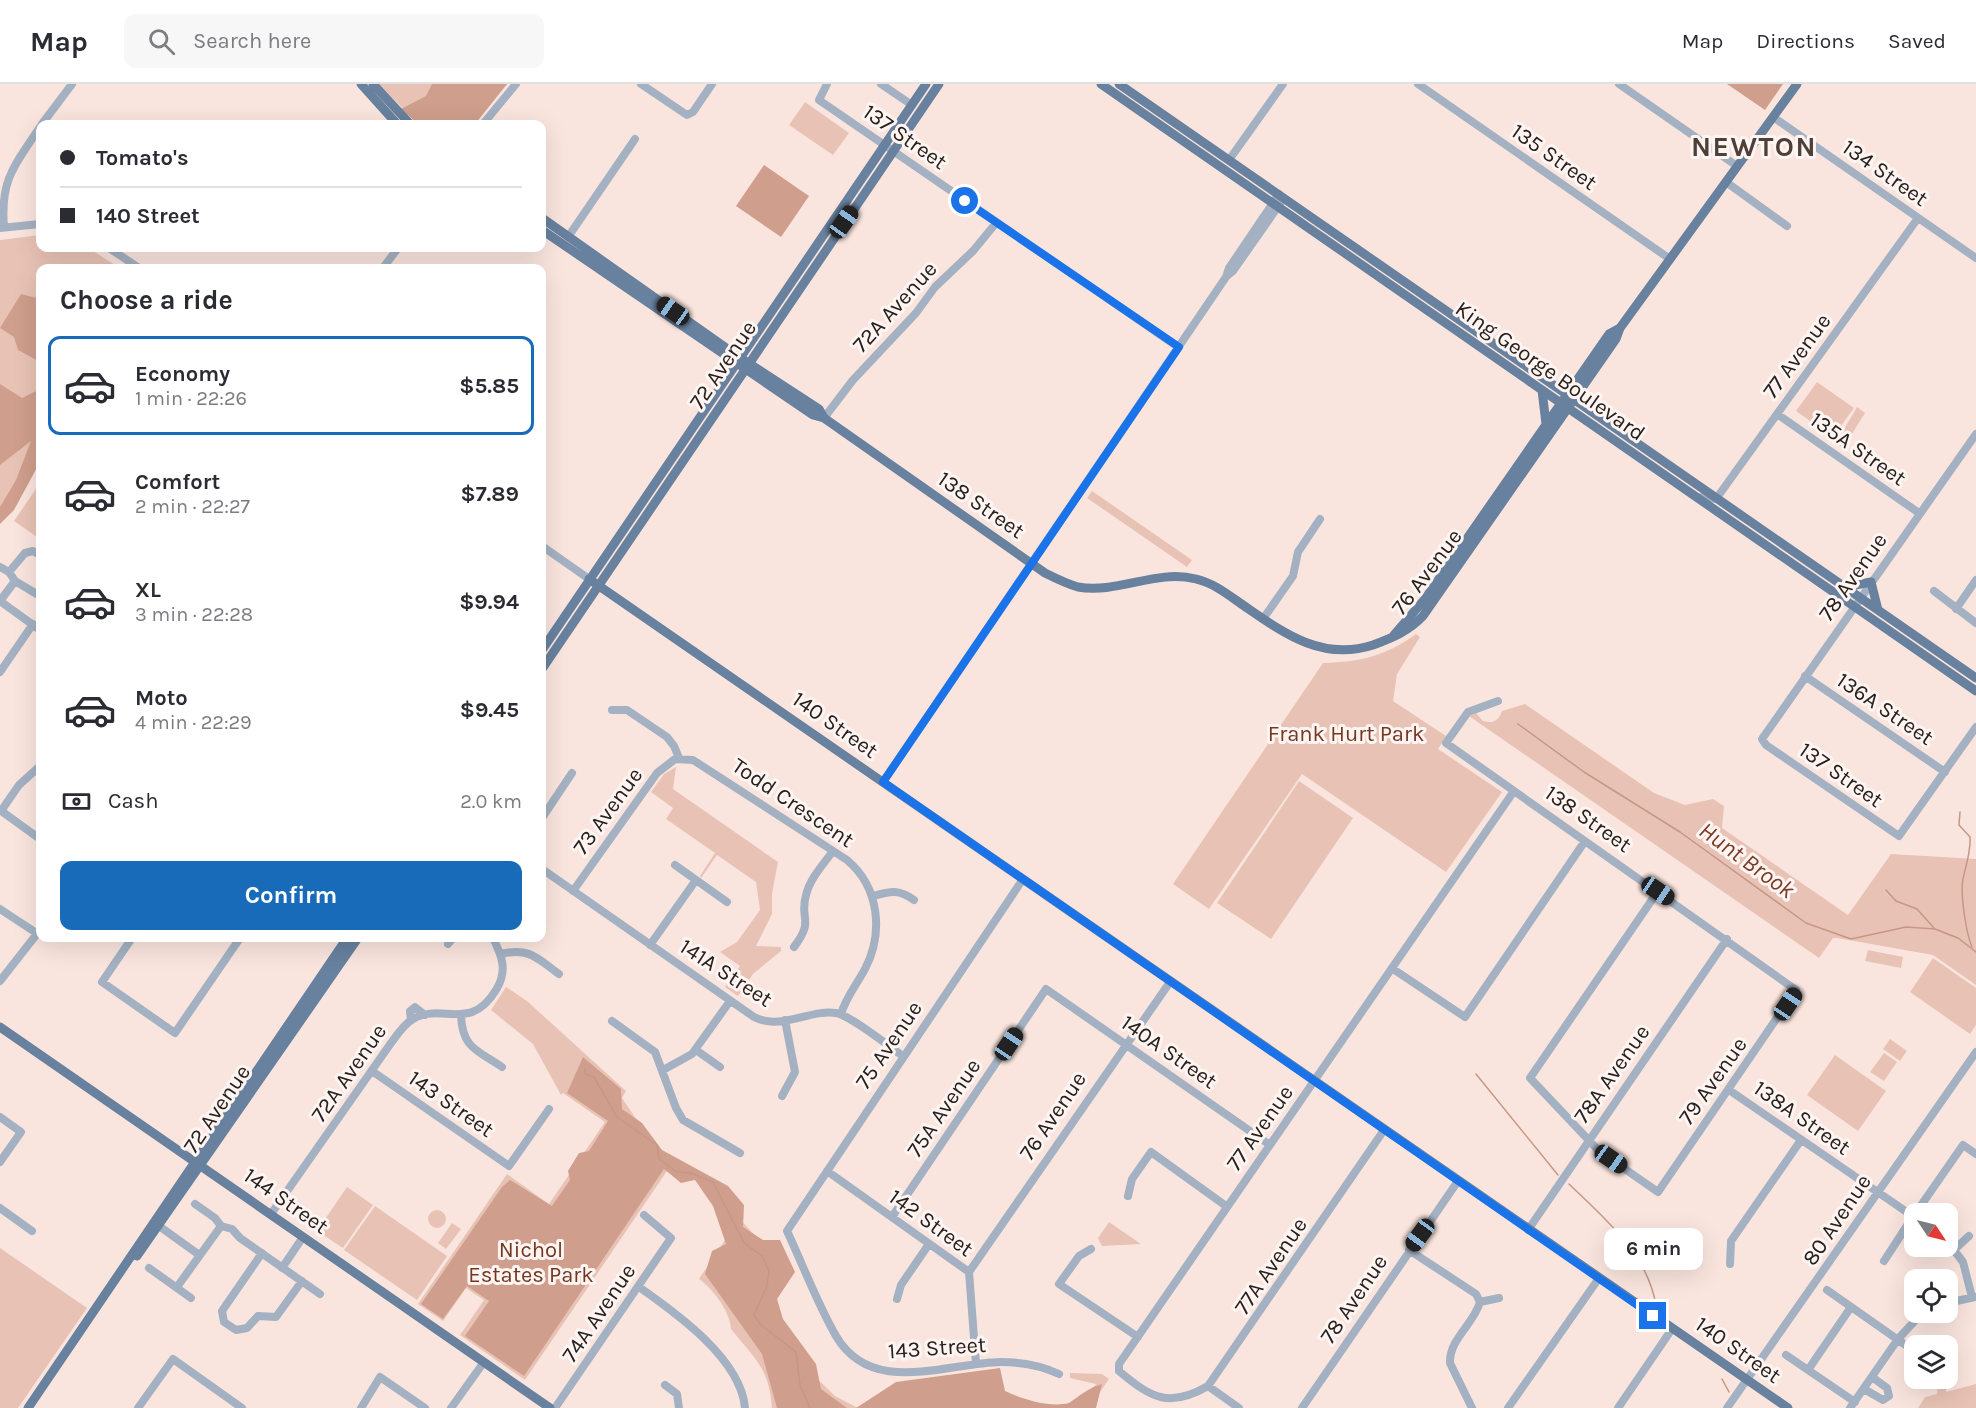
<!DOCTYPE html>
<html lang="en">
<head>
<meta charset="utf-8">
<style>
	:root { --surface:#fff; --page:#f7f7f7; --text:#2b2b33; --muted:#7c7c81; --line:#e1e1e2; --accent:#176bb9 }
	body { margin:0; font-family:Karla,sans-serif; background:var(--page); color:var(--text); height:100vh; display:flex; flex-direction:column; font-size:22px; white-space:nowrap }
	* { box-sizing:border-box; margin:0 }
	p { font-size:20px; color:var(--muted) }
	.icon { flex:none; width:33px; height:33px; fill:none; stroke:currentColor; stroke-width:2; stroke-linecap:round; stroke-linejoin:round }
	.map { position:relative; flex:1; overflow:hidden }
	.drawer { position:absolute; left:36px; top:180px; width:510px; height:678px; display:flex; flex-direction:column; background:var(--surface); border-radius:12px; box-shadow:0 6px 24px #0002 }
	.drawer>* { flex:none }
	.top-card { position:absolute; left:36px; top:36px; width:510px; height:132px; border-radius:12px; box-shadow:0 6px 24px #0002; display:grid; align-content:center; height:132px; padding:0 24px; background:var(--surface) }
	.needle { width:39px; rotate:125deg }
	.buttons { position:absolute; left:1904px; top:1119px; display:grid; gap:12px }
	.buttons a { display:grid; place-items:center; width:54px; height:54px; border-radius:12px; background:var(--surface); box-shadow:0 6px 24px #0002; font-size:30px }
	.end { position:absolute; width:27px; height:27px; margin:-14px; border:8px solid #1a73e8; background:#fff; box-shadow:0 0 0 3px #fff }
	.from { border-radius:50% }
	.bubble { position:absolute; height:42px; border-radius:12px; background:var(--surface); box-shadow:0 6px 24px #0002; font-size:20px; font-weight:700; line-height:42px; text-align:center }
	.car { position:absolute; width:18px; height:36px; margin:-18px -9px; border-radius:8px; box-shadow:0 0 4px 2px #0007; background:linear-gradient(#222 24%,#8ab4d8 0 40%,#222 0 76%,#8ab4d8 0 86%,#222 0) }
	.top-card b { display:flex; align-items:center; gap:21px; height:57px; font-size:22px }
	.top-card b+b { border-top:2px solid var(--line) }
	.top-card i { width:15px; height:15px; background:var(--text) }
	ul { padding:0; list-style:none }
	li { display:flex; align-items:center; gap:18px; height:99px; margin:0 12px 9px; padding:0 12px; border:3px solid transparent; border-radius:12px }
	li div { flex:1 }
	li b { display:block; font-size:22px }
	li em { font-style:normal; font-weight:700 }
	li.active { border-color:var(--accent) }
	li>.icon { width:54px; height:54px; stroke-width:1.5 }
	h2 { padding:0 24px; font-size:27px; line-height:72px }
	.pay { display:flex; align-items:center; gap:15px; height:66px; padding:0 24px; font-size:22px }
	.pay p { margin-inline-start:auto }
	.action { display:flex; gap:12px; margin-top:auto; padding:12px 24px }
	.action a { flex:1; height:69px; border-radius:12px; background:var(--accent); color:#fff; font-size:24px; font-weight:700; line-height:69px; text-align:center }
	header { display:flex; align-items:center; gap:36px; box-sizing:border-box; height:84px; padding:0 30px; background:var(--surface); border-bottom:2px solid var(--line) }
	header strong { font-size:28px }
	nav { display:flex; gap:33px; margin-inline-start:auto; font-size:21px }
	.search { width:420px; height:54px; background:var(--page); display:flex; align-items:center; gap:15px; box-sizing:border-box; padding:0 21px; border-radius:12px; color:var(--muted); font-size:22px }
	.map>svg:first-child { display:block }
	.green { fill:#e8c3b5 }
	.forest { fill:#cf9e8c }
	.lines { fill:none; stroke-linecap:round; stroke-linejoin:round }
	.stream { stroke:#c79785; stroke-width:1.5 }
	.minor { stroke:#a3b1c2; stroke-width:8 }
	.major { stroke:#67819e; stroke-width:9 }
	.route { stroke:#1a73e8; stroke-width:8 }
	.labels { text-anchor:middle; dominant-baseline:central; stroke-width:6; stroke-linejoin:round; paint-order:stroke }
	.street-label { font-size:22px; fill:#27201d; stroke:#fef5f2 }
	.park-label { font-size:22px; fill:#74361f; stroke:#fef5f2 }
	.water-label { font-size:24px; font-style:italic; fill:#7c3d26; stroke:#fef5f2 }
	.district-label { font-size:28px; font-weight:bold; letter-spacing:1.5px; fill:#4f3f39; stroke:#fef5f2 }
</style>
</head>
<body>
<header>
<strong>Map</strong>
<div class="search"><svg class="icon" aria-label="search" viewBox="0 0 24 24"><circle cx="10" cy="10" r="6"/><path d="M15 15l6 6"/></svg>Search here</div>
<nav><a>Map</a><a>Directions</a><a>Saved</a></nav>
</header>
<div class="map">
<svg width="1976" height="1324" viewBox="0 0 1976 1324">
	<rect width="100%" height="100%" fill="#fae5de"/>
	<path class="green" d="M379 0H507L475 40H418Z
		M805 18 849 49 833 71 789 41Z
		M40 151V164H88L120 184H40V378L0 436V156Z
		M1817 298 1854 324 1833 353 1796 327Z
		M1857 323 1865 329 1843 364 1836 359Z
		M40 399V455L14 437Z
		M1092 407 1192 476 1187 483 1087 414Z
		M1416 550 1420 553 1397 590 1393 617 1446 652 1438 665 1502 708 1446 788 1302 690 1209 825 1173 800 1323 579C1360 578 1386 572 1416 550Z
		M1525 620 1654 709 1685 721 1713 715 1724 722 1722 744 1848 831 1891 770 1976 775V901L1933 871 1837 854H1833L1819 874 1469 632 1476 629 1483 637C1492 640 1499 637 1502 627Z
		M676 683 673 705 778 778 772 810V830L756 862 781 863V867L753 890 738 912 725 903 740 882 720 868 737 858 760 826 756 798 717 771 701 794 700 792 715 769 666 735 673 724 651 708 664 690Z
		M1299 697 1353 734 1271 855 1217 819Z
		M1868 866 1903 873 1901 884 1865 877Z
		M1933 874 1976 904V941L1970 950 1910 908Z
		M506 903 527 917 626 1007 622 1014 659 1069 686 1085 703 1091 721 1105 741 1132 740 1135 770 1168 762 1179C770 1202 751 1212 757 1238L786 1261 797 1282 800 1278 835 1312 858 1324H772C769 1284 755 1275 731 1245 730 1227 713 1205 699 1195L733 1144 712 1098 669 1084 525 1296 460 1251 484 1216 466 1204 443 1237 418 1220 507 1090 549 1120 605 1038 563 1009 561 1011 533 960 491 926Z
		M1890 955 1907 967 1900 977 1883 965Z
		M1884 969 1897 978 1884 997 1870 988Z
		M1835 971 1886 1007 1858 1047 1807 1011Z
		M347 1103 373 1121 343 1164 317 1147Z
		M375 1122 447 1172 417 1216 344 1166Z
		M428 1135a9 9 0 1 1 18 0a9 9 0 1 1-18 0Z
		M1109 1138 1141 1160 1102 1162 1098 1154Z
		M452 1139 461 1145 446 1165 438 1159Z
		M0 1164 87 1224 18 1324H0Z
		M1070 1289 1102 1290 1109 1295 1089 1324H1080L1096 1300 1070 1294Z
		M1938 1295H1946V1308L1976 1300V1324H1918L1925 1313 1937 1310Z"/>
	<path class="forest" d="M432 0H507L475 40H418L401 25 426 12Z
		M1727 0H1783L1765 26Z
		M764 81 809 112 781 153 736 122Z
		M21 210 40 215V278L18 266 14 253 0 244Z
		M0 300 22 314 40 305V301V378L14 426 0 440V423L16 396 31 357 0 381Z
		M583 973 621 1005 622 1025 642 1039 662 1066 728 1102 744 1121 743 1143 763 1156H780L795 1188 777 1215 783 1235 816 1280 821 1305 847 1324H777L762 1270 705 1190 712 1167 726 1160 713 1122 695 1096 681 1099 664 1085 524 1292 465 1252 489 1217 467 1202 443 1235 421 1220 502 1103 510 1096 552 1122 570 1096 568 1087 579 1069 589 1067 608 1037 567 1009Z
		M1000 1284 1005 1307C1022 1315 1050 1324 1069 1319 1081 1311 1088 1304 1102 1300L1096 1324H856L896 1298Z"/>
	<g class="lines">
		<path class="stream" d="M1518 640 1584 688 1680 748 1806 839 1851 855 1906 843 1935 845 1958 854 1976 868
			M1960 728 1959 741 1970 753C1971 768 1966 780 1963 795 1960 809 1966 849 1972 863
			M1886 806 1896 817 1917 825 1934 844
			M585 985V990L594 993 617 1033 657 1061 659 1075 677 1088 690 1089 713 1098 744 1159 762 1172 769 1187 767 1202 754 1231 761 1241 796 1268 800 1301 810 1324
			M1476 990 1558 1091
			M1569 1100C1605 1135 1648 1170 1656 1222
			M1722 1295 1729 1308"/>
		<path class="minor" d="M641 0 687 31 693 28 712 0
			M827 0 819 16 1178 263
			M881 0 912 21
			M1418 0 1670 175
			M1619 0 1737 82
			M1773 33 1976 174
			M42 40 72 0
			M483 40 516 0
			M1229 76 1283 0
			M1726 98 1787 142
			M4 143C0 95 15 81 40 43
			M0 144 40 140
			M568 153 635 55
			M109 164 139 184
			M383 184 398 164
			M1227 192 1233 187 1284 114
			M1777 330 1919 429
			M824 334 853 296 916 229 935 203 973 167 996 139
			M1976 350 1762 655 1766 661 1899 752 1976 643
			M1697 413 1716 415 1918 134
			M542 462 589 495
			M0 483 9 488 15 497 40 512
			M9 488 25 469 33 467 40 471
			M15 497 0 517 40 546
			M1934 507 1976 539
			M1956 525 1976 496
			M1263 535 1293 492 1298 468 1320 435
			M0 588 33 540
			M1805 592 1945 688
			M1498 617 1468 628 1446 659 1796 906 1658 1108 1599 1067 1530 994 1658 807
			M612 626H627L667 653 674 662 679 674
			M883 698 1226 193 1229 184 1279 110
			M0 726 40 755
			M1 727 19 701 40 682
			M542 734 572 689
			M675 781 727 818
			M542 785 754 933C781 947 809 925 836 929 850 931 890 963 903 972
			M1023 795 787 1147C803 1181 817 1219 836 1252 872 1313 945 1279 1001 1278 1020 1278 1042 1282 1059 1290
			M573 807 657 689 675 675 693 676 847 776C879 803 884 848 865 885 857 900 846 913 841 930
			M873 812C891 807 899 805 914 816
			M0 825 38 850
			M132 854 102 898 175 949 240 854
			M448 860 453 854
			M650 861 696 796
			M794 863C815 835 799 836 806 811 810 794 823 781 833 767
			M501 870C529 863 537 874 559 890
			M1393 885 1465 933 1585 757
			M0 897 40 846
			M461 931C462 964 477 966 502 983
			M411 936 410 927 415 923 425 931
			M612 937 655 968 676 1024 683 1036 740 1069
			M696 966 720 983
			M663 986 692 970 730 917
			M372 987 509 1082 549 1025
			M1729 1006 1914 1133
			M782 1012 795 988 785 936
			M0 1033 21 1048 0 1078
			M1384 1046 1208 1302C1170 1324 1152 1315 1119 1287V1280L1514 707
			M827 1087 969 1188 976 1280
			M1128 1112 1132 1095 1151 1068 1226 1122
			M195 1120 215 1134 221 1142 232 1145 240 1154 320 1210
			M0 1124 32 1147
			M271 1130 391 959C397 951 404 940 413 935 442 918 470 949 496 906 508 887 502 872 493 854
			M1915 1130 1963 1061 1976 1070
			M892 1133 1046 905 1270 1061
			M159 1142 198 1170
			M1528 1146 1727 855
			M1947 1157 1963 1178 1972 1213
			M1091 1165 1079 1172 1059 1200 1138 1253
			M1955 1165 1969 1152
			M1409 1166 1476 1210 1480 1218C1474 1240 1449 1255 1450 1279L1472 1324
			M262 1169 222 1227 224 1238 236 1246 247 1244 258 1232 276 1233 302 1197
			M1884 1177 1914 1131
			M1730 1180 1731 1157 1801 1056
			M149 1184 191 1214
			M282 1184 303 1153
			M969 1188 1170 898
			M177 1203 221 1142
			M639 1203C676 1229 741 1275 745 1324
			M1827 1206 1914 1267
			M897 1215 901 1201 929 1160
			M1480 1218 1499 1214
			M1947 1219 1975 1213
			M1786 1271 1855 1318
			M1947 1271 1951 1270
			M1808 1286 1851 1223
			M665 1301 677 1310 679 1324
			M1208 1302 1239 1324
			M1864 1305 1883 1316 1889 1312 1887 1304 1872 1293
			M138 1324 173 1275 242 1324
			M361 1324 380 1293 425 1324
			M451 1324 484 1278
			M555 1324 671 1154 644 1131
			M1302 1324 1458 1097
			M1508 1324 1599 1194
			M1618 1324 1672 1245
			M1727 1324 1976 968
			M1850 1324 1898 1255 1923 1228"/>
		<path class="major" d="M361 0 397 40
			M373 0 410 40
			M1101 0 1976 607
			M1119 0 1976 594
			M542 134 736 271 819 325 824 334
			M542 146 813 331 824 334 1045 489C1055 494 1067 500 1078 503 1118 510 1156 485 1196 495 1213 499 1226 509 1240 519 1281 547 1320 578 1373 561 1392 554 1409 547 1423 532L1616 255 1620 244 1797 0
			M1542 306 1546 340
			M589 495 1788 1324
			M1845 503 1871 498 1878 526
			M1394 551 1425 515 1609 250 1620 244
			M542 566 926 0
			M542 585 939 0
			M0 943 550 1324
			M137 1172 358 854
			M28 1324 347 854"/>
	</g>
	<g class="lines">
		<path class="route" d="M965 117 1179 263 883 698 1653 1232"/>
	</g>
	<g class="labels">
		<g class="street-label">
			<text transform="translate(905 53) rotate(35)">137 Street</text>
			<text transform="translate(1554 73) rotate(35)">135 Street</text>
			<text transform="translate(1885 89) rotate(35)">134 Street</text>
			<text transform="translate(895 223) rotate(-48)">72A Avenue</text>
			<text transform="translate(1797 272) rotate(-54)">77 Avenue</text>
			<text transform="translate(723 281) rotate(-56)">72 Avenue</text>
			<text transform="translate(1550 287) rotate(35)">King George Boulevard</text>
			<text transform="translate(1858 365) rotate(35)">135A Street</text>
			<text transform="translate(981 421) rotate(35)">138 Street</text>
			<text transform="translate(1427 488) rotate(-53)">76 Avenue</text>
			<text transform="translate(1853 493) rotate(-55)">78 Avenue</text>
			<text transform="translate(1885 625) rotate(34)">136A Street</text>
			<text transform="translate(835 641) rotate(35)">140 Street</text>
			<text transform="translate(1841 691) rotate(35)">137 Street</text>
			<text transform="translate(793 719) rotate(34)">Todd Crescent</text>
			<text transform="translate(608 727) rotate(-54)">73 Avenue</text>
			<text transform="translate(1588 735) rotate(35)">138 Street</text>
			<text transform="translate(726 889) rotate(33)">141A Street</text>
			<text transform="translate(889 961) rotate(-56)">75 Avenue</text>
			<text transform="translate(1169 968) rotate(35)">140A Street</text>
			<text transform="translate(349 989) rotate(-55)">72A Avenue</text>
			<text transform="translate(1612 990) rotate(-55)">78A Avenue</text>
			<text transform="translate(1713 997) rotate(-55)">79 Avenue</text>
			<text transform="translate(451 1020) rotate(35)">143 Street</text>
			<text transform="translate(944 1024) rotate(-56)">75A Avenue</text>
			<text transform="translate(217 1025) rotate(-56)">72 Avenue</text>
			<text transform="translate(1053 1032) rotate(-56)">76 Avenue</text>
			<text transform="translate(1802 1034) rotate(35)">138A Street</text>
			<text transform="translate(1260 1044) rotate(-55)">77 Avenue</text>
			<text transform="translate(286 1117) rotate(35)">144 Street</text>
			<text transform="translate(1837 1136) rotate(-56)">80 Avenue</text>
			<text transform="translate(931 1139) rotate(36)">142 Street</text>
			<text transform="translate(1271 1182) rotate(-56)">77A Avenue</text>
			<text transform="translate(1354 1215) rotate(-56)">78 Avenue</text>
			<text transform="translate(599 1229) rotate(-56)">74A Avenue</text>
			<text transform="translate(937 1264) rotate(-4)">143 Street</text>
			<text transform="translate(1738 1266) rotate(35)">140 Street</text>
		</g>
		<g class="park-label">
			<text x="1346" y="650">Frank Hurt Park</text>
			<text x="531" y="1166">Nichol<tspan x="531" dy="25">Estates Park</tspan></text>
		</g>
		<g class="water-label">
			<text transform="translate(1747 776) rotate(36)">Hunt Brook</text>
		</g>
		<g class="district-label">
			<text x="1754" y="62">NEWTON</text>
		</g>
	</g>
</svg>
<div class="buttons">
<a><svg class="needle" viewBox="-14 -14 28 28"><path d="M0-13l5 13h-10z" fill="#e53935"/><path d="M0 13l5-13h-10z" fill="#7c7c81"/></svg></a>
<a><svg class="icon" aria-label="locate" viewBox="0 0 24 24"><circle cx="12" cy="12" r="6"/><path d="M12 2v4M12 18v4M2 12h4M18 12h4"/></svg></a>
<a><svg class="icon" aria-label="layers" viewBox="0 0 24 24"><path d="M12 4l9 5-9 5-9-5zM3 14l9 5 9-5"/></svg></a>
</div>
<i class="end from" style="left:965px;top:117px"></i>
<i class="end" style="left:1653px;top:1232px"></i>
<div class="bubble" style="left:1604px;top:1144px;width:99px">6 min</div>
<i class="car" style="left:844px;top:138px;rotate:35deg"></i>
<i class="car" style="left:673px;top:227px;rotate:305deg"></i>
<i class="car" style="left:1658px;top:807px;rotate:124deg"></i>
<i class="car" style="left:1788px;top:920px;rotate:34deg"></i>
<i class="car" style="left:1009px;top:960px;rotate:34deg"></i>
<i class="car" style="left:1611px;top:1075px;rotate:125deg"></i>
<i class="car" style="left:1420px;top:1151px;rotate:216deg"></i>
<div class="top-card">
<b><i class="from"></i>Tomato's</b>
<b><i></i>140 Street</b>
</div>
<section class="drawer">
<h2>Choose a ride</h2>
<ul>
<li class="active"><svg class="icon" aria-label="car" viewBox="0 0 24 24"><path d="M5 17H2v-5l4-1 3-4h7l3 4 3 1v5h-3M9 17h6M6 11h13"/><circle cx="7" cy="17" r="2"/><circle cx="17" cy="17" r="2"/></svg><div><b>Economy</b><p>1 min · 22:26</p></div><em>$5.85</em></li>
<li><svg class="icon" aria-label="car" viewBox="0 0 24 24"><path d="M5 17H2v-5l4-1 3-4h7l3 4 3 1v5h-3M9 17h6M6 11h13"/><circle cx="7" cy="17" r="2"/><circle cx="17" cy="17" r="2"/></svg><div><b>Comfort</b><p>2 min · 22:27</p></div><em>$7.89</em></li>
<li><svg class="icon" aria-label="car" viewBox="0 0 24 24"><path d="M5 17H2v-5l4-1 3-4h7l3 4 3 1v5h-3M9 17h6M6 11h13"/><circle cx="7" cy="17" r="2"/><circle cx="17" cy="17" r="2"/></svg><div><b>XL</b><p>3 min · 22:28</p></div><em>$9.94</em></li>
<li><svg class="icon" aria-label="car" viewBox="0 0 24 24"><path d="M5 17H2v-5l4-1 3-4h7l3 4 3 1v5h-3M9 17h6M6 11h13"/><circle cx="7" cy="17" r="2"/><circle cx="17" cy="17" r="2"/></svg><div><b>Moto</b><p>4 min · 22:29</p></div><em>$9.45</em></li>
</ul>
<div class="pay"><svg class="icon" aria-label="cash" viewBox="0 0 24 24"><path d="M3 7h18v10H3z"/><circle cx="12" cy="12" r="2"/></svg>Cash<p>2.0 km</p></div>
<div class="action"><a>Confirm</a></div>
</section>
</div>
</body>
</html>
